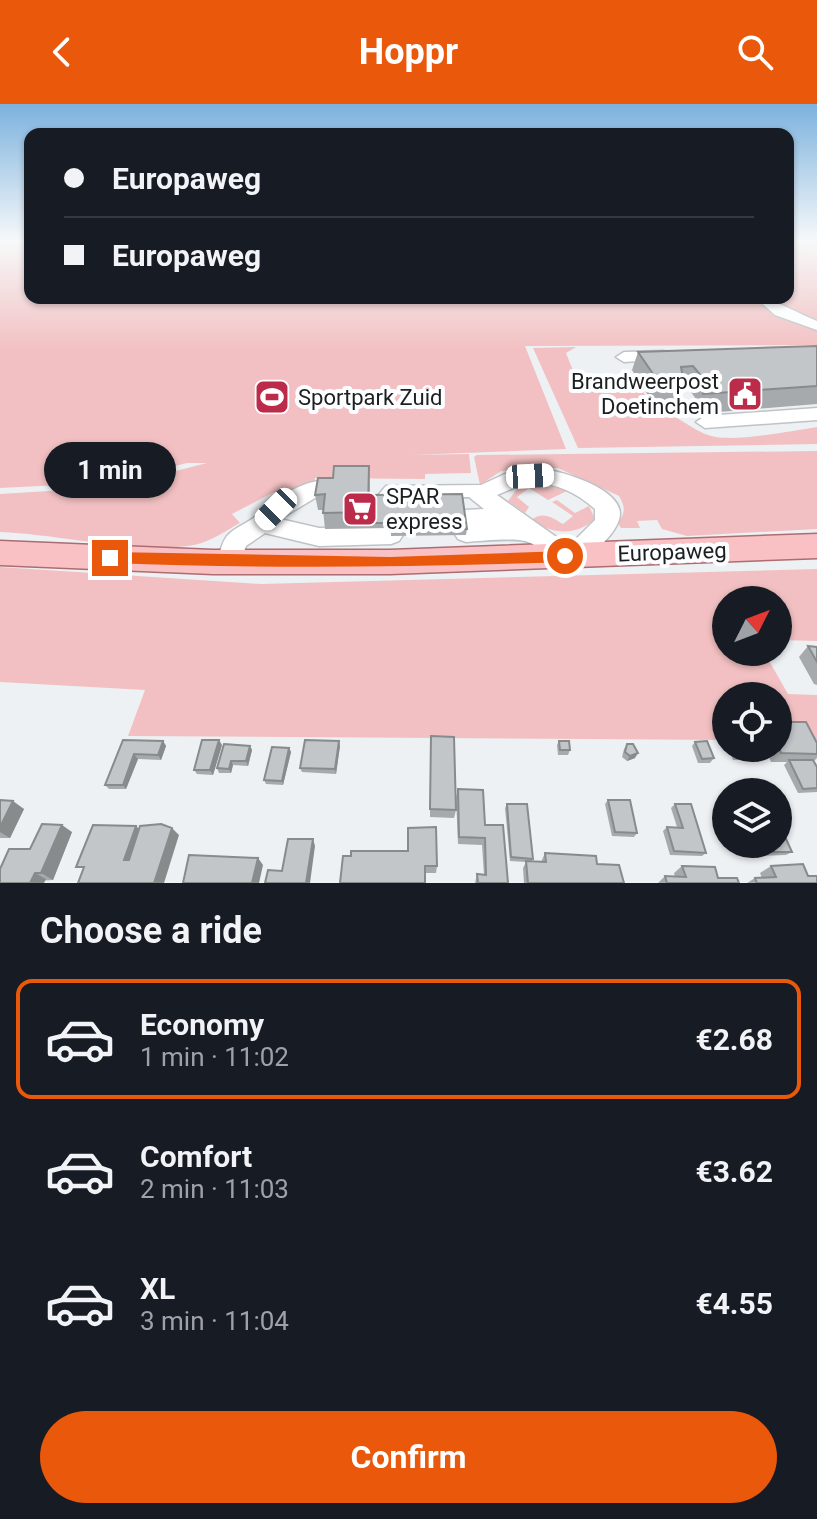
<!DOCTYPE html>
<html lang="en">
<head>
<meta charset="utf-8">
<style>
	:root { --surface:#171b24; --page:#242831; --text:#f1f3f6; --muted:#9ea1a6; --line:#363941; --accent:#ea580c }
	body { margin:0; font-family:Roboto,sans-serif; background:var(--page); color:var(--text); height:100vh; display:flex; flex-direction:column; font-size:30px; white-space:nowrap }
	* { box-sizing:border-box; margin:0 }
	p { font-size:26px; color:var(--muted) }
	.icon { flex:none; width:44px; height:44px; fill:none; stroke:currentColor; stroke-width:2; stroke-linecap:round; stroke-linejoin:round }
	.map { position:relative; height:779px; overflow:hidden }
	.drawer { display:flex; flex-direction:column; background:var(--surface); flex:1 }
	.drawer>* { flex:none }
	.banner { position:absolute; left:24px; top:24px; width:770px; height:176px; border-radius:16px; box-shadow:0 2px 6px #0004; display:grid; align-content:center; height:176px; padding:0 40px; background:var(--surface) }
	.needle { width:52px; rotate:48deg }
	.fabs { position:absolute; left:712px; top:482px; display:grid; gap:16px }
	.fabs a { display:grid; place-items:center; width:80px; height:80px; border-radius:50%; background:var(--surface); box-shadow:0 2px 6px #0004; font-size:40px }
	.end { position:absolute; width:36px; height:36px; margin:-18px; border:10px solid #ea580c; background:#fff; box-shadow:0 0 0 4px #fff }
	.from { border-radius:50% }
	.bubble { position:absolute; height:56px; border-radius:28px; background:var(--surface); box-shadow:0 2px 6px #0004; font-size:26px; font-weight:700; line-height:56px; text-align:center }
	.car { position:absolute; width:24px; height:48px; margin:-24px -12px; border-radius:10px; box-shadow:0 0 6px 2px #0007; background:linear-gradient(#fff 24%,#345 0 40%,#fff 0 76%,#345 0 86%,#fff 0) }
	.banner b { display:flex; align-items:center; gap:28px; height:76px; font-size:30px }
	.banner b+b { border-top:2px solid var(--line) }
	.banner i { width:20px; height:20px; background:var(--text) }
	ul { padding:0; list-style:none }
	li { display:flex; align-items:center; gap:24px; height:120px; margin:0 16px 12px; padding:0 24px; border:4px solid transparent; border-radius:16px }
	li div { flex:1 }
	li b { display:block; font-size:30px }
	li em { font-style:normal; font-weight:700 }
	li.current { border-color:var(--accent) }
	li>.icon { width:72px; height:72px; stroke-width:1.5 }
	h2 { padding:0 40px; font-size:36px; line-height:96px }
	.action { display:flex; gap:16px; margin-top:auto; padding:16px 40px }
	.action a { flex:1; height:92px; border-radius:48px; background:var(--accent); color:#fff; font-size:32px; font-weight:700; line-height:92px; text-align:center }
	header { display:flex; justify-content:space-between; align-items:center; height:104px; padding:0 40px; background:var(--accent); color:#fff; font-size:36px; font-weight:700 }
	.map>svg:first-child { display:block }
	.green { fill:#f2c0c2 }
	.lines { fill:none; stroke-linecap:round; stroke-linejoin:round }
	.minor-casing { stroke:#c0c3c6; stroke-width:3 }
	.major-casing { stroke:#ab6d72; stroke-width:3 }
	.minor { fill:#fff; fill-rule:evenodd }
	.major { fill:#fac1c5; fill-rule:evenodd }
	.wall { fill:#a7aaac }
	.shaded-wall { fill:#888b8c }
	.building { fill:#c2c6c8; stroke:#888b8c; stroke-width:2 }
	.route { fill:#ea580c }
	.labels { text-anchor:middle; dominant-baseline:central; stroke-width:8; stroke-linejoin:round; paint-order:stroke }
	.poi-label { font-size:22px; fill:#1d1f1f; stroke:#fcfeff; text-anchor:start }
	.street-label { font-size:22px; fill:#1d1f1f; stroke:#fcfeff }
</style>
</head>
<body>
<header><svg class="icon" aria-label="back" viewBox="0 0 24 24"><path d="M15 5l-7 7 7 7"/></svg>Hoppr<svg class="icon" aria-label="search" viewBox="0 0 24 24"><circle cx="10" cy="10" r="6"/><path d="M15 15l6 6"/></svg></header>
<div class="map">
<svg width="817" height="779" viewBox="0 0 817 779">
	<rect width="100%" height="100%" fill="#edf1f3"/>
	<path class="green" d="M0 137H30V194H788V137H817V241L525 242 566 345 411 351 469 350 471 369 425 370V375L315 374 314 380 283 396 274 388 232 410 240 419C225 427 210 438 194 441 138 451 59 430 0 428V390L113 383 207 359H187L127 374 95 377 93 374 99 363H91L81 380 0 384Z
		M576 243 566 249 574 269 592 278 636 276 653 304C677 308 692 329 716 333 742 337 790 327 817 323V340L578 344 533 244Z
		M817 347V425L687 432 662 425 657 416 637 417 640 424H621L618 419C626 408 625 403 619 392L558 364 501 367 480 381 474 353 477 351Z
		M536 380 569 386 548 396 529 384 517 393 529 403 525 409 508 397 517 385Z
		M557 396 575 409 589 402 595 415C575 433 552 430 531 416 543 407 551 413 563 420L573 412 552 398Z
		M0 463 261 480 817 465V537L778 536V496H726V548H764L788 590 817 591V642L778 627V592H726V636L128 632 145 586 0 578Z"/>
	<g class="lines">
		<defs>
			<path id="minor" d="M756 194C774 194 798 210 817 217V226L775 211Z
				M664 247 672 252 670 255 624 258 616 253 624 248Z
				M817 304V316L705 324 696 318 705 312Z
				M537 364C558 366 620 383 620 410 620 419 611 431 605 437 598 445 587 458 576 460 554 465 547 445 528 438 516 433 481 437 466 438L458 435 454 429 462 421 427 420 423 414 427 408 484 405 469 393 400 394 396 398 398 424 403 431 399 437 391 440 319 442 265 429 246 442 238 465 229 468 220 465 217 458C220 449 222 436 229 430 236 423 247 419 255 413 278 392 311 369 344 378L347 383 344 388 320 391 280 415 319 424 374 423V396L386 382 481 381 505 370ZM525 379C552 377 575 387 595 405V416L569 442 497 391Z"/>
			<path id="major" d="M817 430V454L390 470H213L0 461V437L213 446H390Z"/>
		</defs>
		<use href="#minor" class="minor-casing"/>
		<use href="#major" class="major-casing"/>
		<use href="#minor" class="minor"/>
		<use href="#major" class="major"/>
	</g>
	<path class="wall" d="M817 242V300L695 310V306L698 298 686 281H680L670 302H655L632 266 638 248Z
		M369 362 370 391 467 425 466 431 391 432V424L325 425 323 406H318L315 391 333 374Z
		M808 542 817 543V581L814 580 799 553Z
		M778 618 817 639V654L814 657 817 663V688L798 689 784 661 787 658H771L769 653 767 655 733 656 728 644H778Z
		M123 636 163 637 166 642 161 656 138 655 126 685H109L105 681Z
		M559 637 570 646 568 651H558L557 641Z
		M695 638 714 654 710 659H698L692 642Z
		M627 640 635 654 627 657 622 653 624 645Z
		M222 641 213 671 197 670 194 666Z
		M430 641 456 706 454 714 430 713Z
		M250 642 252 646 248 662 233 661 231 669H219L217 664Z
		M340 642 336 670 302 668 300 664Z
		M289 644 291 648 283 681 266 680 264 676Z
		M458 685 485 721 508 779H475L477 770 484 771 482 741 458 740 456 693Z
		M0 696 24 705 10 734H0Z
		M608 696 637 729 634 733 612 732 605 700Z
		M507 700 533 755 531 758H541L545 749 597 760 624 779H524L523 764 526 758 510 757 505 704Z
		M675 700 706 749 702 752 670 751 663 727 667 723H677L671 704Z
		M72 728 53 776 0 779 30 745Z
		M751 740H778L792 748 786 751 755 752Z
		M343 752 437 762 436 769H425Z
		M682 762 718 774 675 773 674 769Z
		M771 762 808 772 817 779H747L755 774H762L760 769Z
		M665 772 667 779H658Z"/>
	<path class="shaded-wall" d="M683 274 675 293 670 302 678 282Z
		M219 636 222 641 213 671 210 666Z
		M163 637 166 642 161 656 158 651Z
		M339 637 340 642 336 670 335 665Z
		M250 642 252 646 248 662 246 657Z
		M289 644 291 648 283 681 282 677Z
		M638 649 635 654 627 657 630 652Z
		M134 650 138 655 126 685 123 681Z
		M231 657 233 661 231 669 229 665Z
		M13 697 24 705 10 734 0 728V723Z
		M62 721 72 728 53 776 41 769Z
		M136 722 144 730 132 763 124 756Z
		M172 724 179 731 164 779H154Z
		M313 735 315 742 310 779H306Z
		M258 754 263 761 259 779H252Z
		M35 769 46 775 44 779H30Z"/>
	<path class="building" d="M817 242V282L703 290V287L713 286 693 262 681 263 683 274 678 282 662 283 638 248Z
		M334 362H369L368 408 323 409 325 390 315 391 318 374H333Z
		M462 390 467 425 391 427 390 419H368L369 391Z
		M808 542 817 543V558Z
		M778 618H806L817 639V650L781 649 778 642Z
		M431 632 454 633 456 706 430 705Z
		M123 636 163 637 158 651 134 650 123 681H105Z
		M202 636H219L210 666H194Z
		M305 636 339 637 335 665 300 664Z
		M559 637H569L570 646H560Z
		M707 637 714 654 702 655 695 638Z
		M224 640 250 642 246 657H231L229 665 217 664Z
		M627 640H633L638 649 630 652 625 648Z
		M272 643 289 644 282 677 264 676Z
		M734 644H768L772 651 738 652Z
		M789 656H813L817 663V684L803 685Z
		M458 685 483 686 485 721H503L508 779H478L477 770 486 771 485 734 459 733Z
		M0 696 13 697 0 723Z
		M608 696H630L637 729 615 728Z
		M507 700H527L533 755 511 753Z
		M675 700H691L706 749 674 747 667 723 683 724Z
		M42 720 62 721 41 769H35L30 779H0V765L9 745H30Z
		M161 720 172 724 154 779H78L84 763H76L93 721 136 722 124 756H129L140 722Z
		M436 723 437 762H425V779H340L343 752H351V747H408V724Z
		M778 726H782L792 748H761L757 740H778Z
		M288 735H313L306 779H265L268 766 282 767Z
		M545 749 596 752 597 760 619 761 624 779H528L526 757 546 758Z
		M189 751 258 754 252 779H183Z
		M803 760 808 772H817V779H757L755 774 776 773 771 762Z
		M682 762 715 763 718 774H737L739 779H667L665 772 686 773Z"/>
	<linearGradient id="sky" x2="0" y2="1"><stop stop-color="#7cb2de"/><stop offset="0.56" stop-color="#f7f9fa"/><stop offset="1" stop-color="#f7f9fa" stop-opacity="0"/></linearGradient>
	<rect width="817" height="246" fill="url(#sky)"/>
	<path class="route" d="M565 447 572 452 565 458C413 463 262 465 110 459L102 454 110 448 390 453Z"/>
	<defs>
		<symbol id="civic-square" viewBox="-11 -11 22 22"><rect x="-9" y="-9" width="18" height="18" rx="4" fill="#bc2b49" stroke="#fcfeff"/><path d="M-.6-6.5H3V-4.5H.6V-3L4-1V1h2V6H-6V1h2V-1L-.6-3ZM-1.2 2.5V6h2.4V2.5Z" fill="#fff"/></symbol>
		<symbol id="stadium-square" viewBox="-11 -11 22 22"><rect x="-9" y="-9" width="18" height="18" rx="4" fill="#bc2b49" stroke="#fcfeff"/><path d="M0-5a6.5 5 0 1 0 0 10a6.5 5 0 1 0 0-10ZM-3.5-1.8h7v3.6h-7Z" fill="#fff"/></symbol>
		<symbol id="supermarket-square" viewBox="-11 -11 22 22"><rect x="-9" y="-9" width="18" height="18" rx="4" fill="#bc2b49" stroke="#fcfeff"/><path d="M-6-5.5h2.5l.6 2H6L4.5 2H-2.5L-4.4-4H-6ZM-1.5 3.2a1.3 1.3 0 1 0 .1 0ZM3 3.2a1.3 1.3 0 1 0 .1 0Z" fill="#fff"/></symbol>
	</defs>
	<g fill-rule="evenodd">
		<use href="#civic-square" x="725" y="270" width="40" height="40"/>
		<use href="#stadium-square" x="252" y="273" width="40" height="40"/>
		<use href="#supermarket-square" x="340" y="385" width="40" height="40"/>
	</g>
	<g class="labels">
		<g class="poi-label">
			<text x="719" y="277" text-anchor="end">Brandweerpost<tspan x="719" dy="25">Doetinchem</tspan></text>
			<text x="298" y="293">Sportpark Zuid</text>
			<text x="386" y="392">SPAR<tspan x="386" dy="25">express</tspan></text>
		</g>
		<g class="street-label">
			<text transform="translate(672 448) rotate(-2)">Europaweg</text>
		</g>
	</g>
</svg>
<div class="fabs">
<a><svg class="needle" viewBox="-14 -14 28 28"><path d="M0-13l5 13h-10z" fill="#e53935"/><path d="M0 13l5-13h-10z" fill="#9ea1a6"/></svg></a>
<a><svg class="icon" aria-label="locate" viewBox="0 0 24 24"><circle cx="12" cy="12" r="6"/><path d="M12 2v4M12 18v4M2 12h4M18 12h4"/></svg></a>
<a><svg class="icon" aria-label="layers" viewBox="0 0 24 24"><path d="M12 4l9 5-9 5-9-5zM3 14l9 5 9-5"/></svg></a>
</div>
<i class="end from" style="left:565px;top:452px"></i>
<i class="end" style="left:110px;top:454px"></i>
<div class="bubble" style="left:44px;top:338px;width:132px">1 min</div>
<i class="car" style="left:530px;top:372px;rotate:87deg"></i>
<i class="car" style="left:276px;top:405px;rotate:225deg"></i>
<div class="banner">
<b><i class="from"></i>Europaweg</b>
<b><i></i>Europaweg</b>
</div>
</div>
<section class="drawer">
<h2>Choose a ride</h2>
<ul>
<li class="current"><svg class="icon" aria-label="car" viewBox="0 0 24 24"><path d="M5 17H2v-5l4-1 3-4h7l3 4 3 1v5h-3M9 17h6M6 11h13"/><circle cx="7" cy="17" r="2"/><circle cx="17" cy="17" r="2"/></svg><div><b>Economy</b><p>1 min · 11:02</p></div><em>€2.68</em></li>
<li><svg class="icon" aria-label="car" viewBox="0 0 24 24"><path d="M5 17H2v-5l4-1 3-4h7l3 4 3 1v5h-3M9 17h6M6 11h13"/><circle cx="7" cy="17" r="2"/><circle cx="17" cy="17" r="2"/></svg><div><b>Comfort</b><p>2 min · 11:03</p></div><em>€3.62</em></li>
<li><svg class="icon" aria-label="car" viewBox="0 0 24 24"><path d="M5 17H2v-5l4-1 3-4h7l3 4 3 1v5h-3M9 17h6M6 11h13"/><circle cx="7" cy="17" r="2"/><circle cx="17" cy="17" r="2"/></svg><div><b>XL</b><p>3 min · 11:04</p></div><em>€4.55</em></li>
</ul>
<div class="action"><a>Confirm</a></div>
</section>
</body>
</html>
